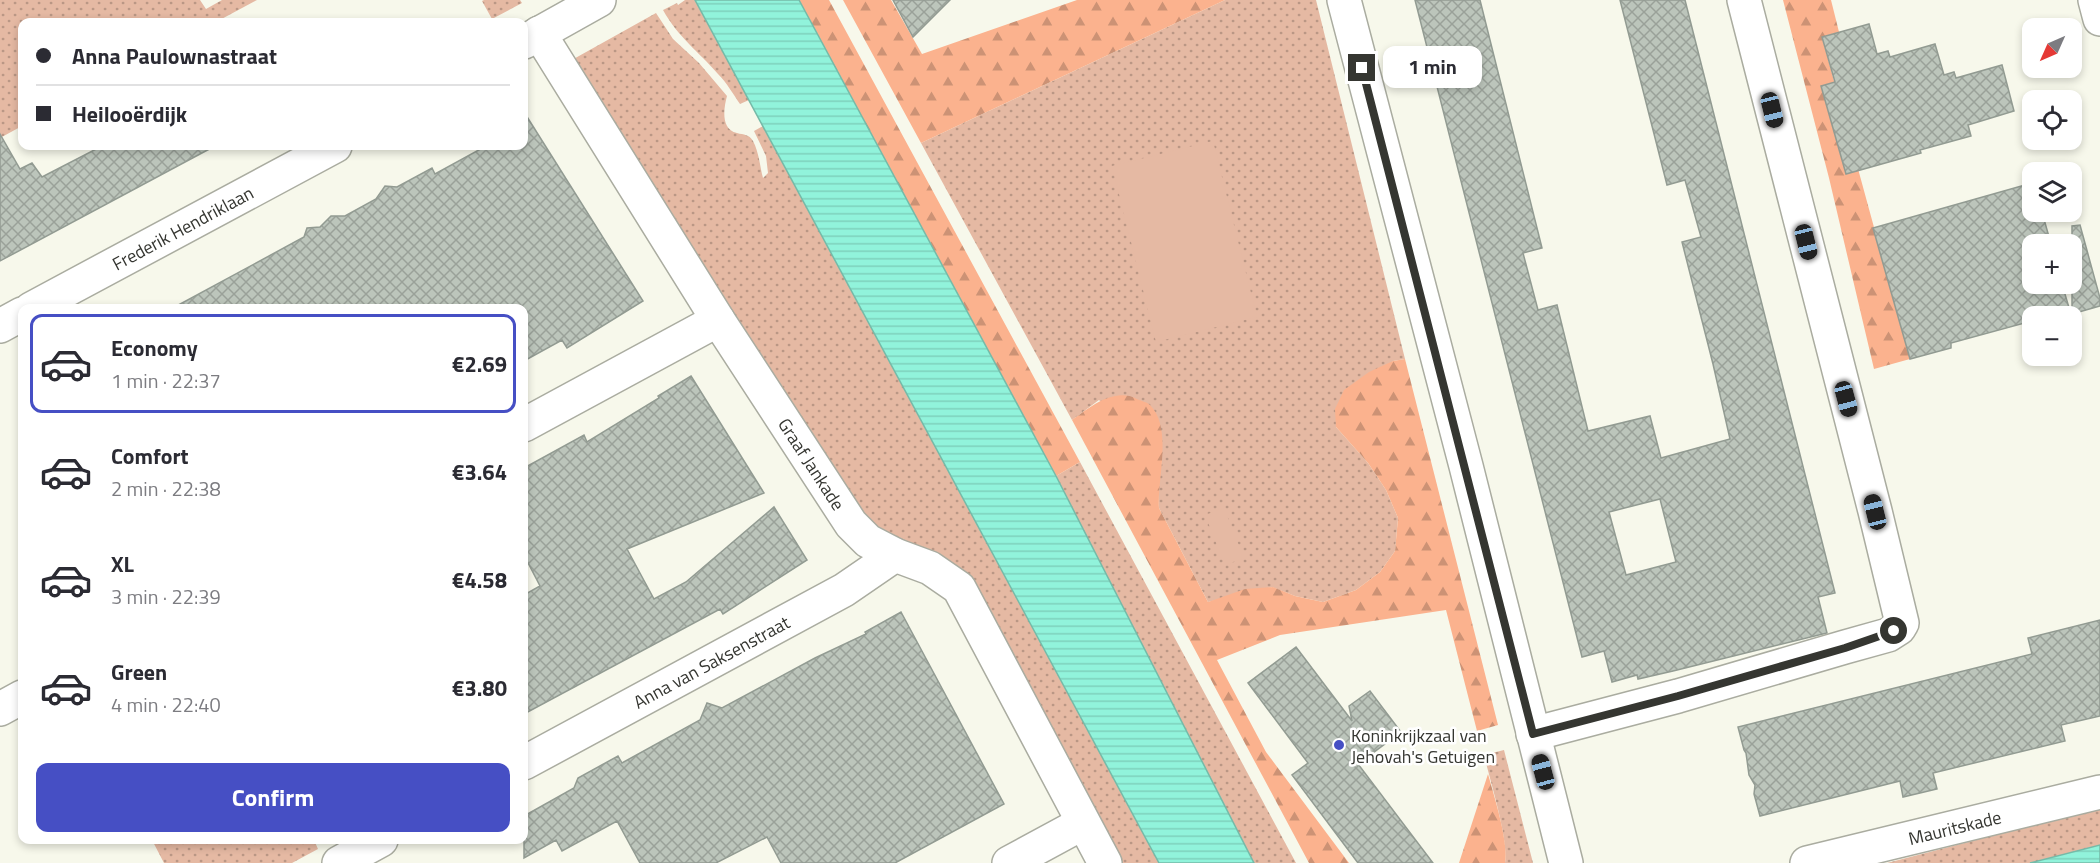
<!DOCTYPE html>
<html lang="en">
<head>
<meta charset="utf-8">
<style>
	:root { --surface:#fff; --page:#f7f7f7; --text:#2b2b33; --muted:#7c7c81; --line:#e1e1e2; --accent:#464fc4 }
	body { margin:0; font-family:"Titillium Web",sans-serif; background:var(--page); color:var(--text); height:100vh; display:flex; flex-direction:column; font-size:22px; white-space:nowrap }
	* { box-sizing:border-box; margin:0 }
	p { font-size:20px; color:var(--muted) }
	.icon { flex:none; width:33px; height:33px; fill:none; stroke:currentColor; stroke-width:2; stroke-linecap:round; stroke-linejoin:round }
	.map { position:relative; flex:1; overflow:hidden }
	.panel { position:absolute; left:18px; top:304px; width:510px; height:540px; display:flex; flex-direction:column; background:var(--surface); border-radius:12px; box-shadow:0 3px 9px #0003 }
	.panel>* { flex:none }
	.guide { position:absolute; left:18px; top:18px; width:510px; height:132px; border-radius:12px; box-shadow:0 3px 9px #0003; display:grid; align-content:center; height:132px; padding:0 18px; background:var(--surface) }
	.needle { width:39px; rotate:225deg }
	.buttons { position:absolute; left:2022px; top:18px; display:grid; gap:12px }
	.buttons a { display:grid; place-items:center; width:60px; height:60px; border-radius:12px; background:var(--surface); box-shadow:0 3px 9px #0003; font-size:30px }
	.end { position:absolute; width:27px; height:27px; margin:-14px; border:8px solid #353631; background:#fff; box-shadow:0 0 0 3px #fff }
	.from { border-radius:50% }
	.bubble { position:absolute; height:42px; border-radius:12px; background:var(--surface); box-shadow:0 3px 9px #0003; font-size:20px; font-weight:700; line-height:42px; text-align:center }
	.car { position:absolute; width:18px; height:36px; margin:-18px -9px; border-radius:8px; box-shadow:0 0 4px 2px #0007; background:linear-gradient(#222 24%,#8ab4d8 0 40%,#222 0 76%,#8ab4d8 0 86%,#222 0) }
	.guide b { display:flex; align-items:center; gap:21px; height:57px; font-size:22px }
	.guide b+b { border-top:2px solid var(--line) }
	.guide i { width:15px; height:15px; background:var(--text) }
	ul { padding:10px 0 0; list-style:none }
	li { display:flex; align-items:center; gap:18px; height:99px; margin:0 12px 9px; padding:0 6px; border:3px solid transparent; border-radius:12px }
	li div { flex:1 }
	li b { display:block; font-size:22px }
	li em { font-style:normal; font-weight:700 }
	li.on { border-color:var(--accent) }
	li>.icon { width:54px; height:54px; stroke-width:1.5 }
	.primary-button { display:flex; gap:12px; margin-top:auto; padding:12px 18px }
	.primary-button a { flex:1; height:69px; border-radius:12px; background:var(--accent); color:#fff; font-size:24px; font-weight:700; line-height:69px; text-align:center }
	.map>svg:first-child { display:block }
	.grass { fill:url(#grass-dots) }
	.forest { fill:url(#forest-firs) }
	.garden { fill:#e5b9a3 }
	.water { fill:url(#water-rules); stroke:#75baa8; stroke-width:1.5 }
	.building { fill:url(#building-cross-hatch); stroke:#929b92; stroke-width:1.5; fill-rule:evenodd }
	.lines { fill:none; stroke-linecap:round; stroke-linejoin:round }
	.minor-casing { stroke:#aaaca0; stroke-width:36 }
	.minor { stroke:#fff; stroke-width:33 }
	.route { stroke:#353631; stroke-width:8 }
	.poi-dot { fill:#464fc4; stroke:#fff; stroke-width:2 }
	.labels { text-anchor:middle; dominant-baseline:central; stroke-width:5; stroke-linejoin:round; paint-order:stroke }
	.street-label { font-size:18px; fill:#353631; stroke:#fff }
	.poi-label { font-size:18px; fill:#353631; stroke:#fff; text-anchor:start }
</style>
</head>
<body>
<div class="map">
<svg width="2100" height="863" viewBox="0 0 2100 863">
	<defs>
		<pattern id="grass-dots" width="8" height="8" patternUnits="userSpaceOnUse" patternTransform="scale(1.5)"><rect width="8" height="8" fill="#e5b9a3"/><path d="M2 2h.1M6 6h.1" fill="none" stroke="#ba9785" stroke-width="1.8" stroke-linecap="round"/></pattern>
		<pattern id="forest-firs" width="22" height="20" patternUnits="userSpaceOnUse" patternTransform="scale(1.5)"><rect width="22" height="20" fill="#fbb28e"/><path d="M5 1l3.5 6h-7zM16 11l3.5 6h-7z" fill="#cc9275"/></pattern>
		<pattern id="water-rules" width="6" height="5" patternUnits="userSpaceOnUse" patternTransform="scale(1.5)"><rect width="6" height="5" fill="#91f3db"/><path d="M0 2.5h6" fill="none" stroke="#7ed1bc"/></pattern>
		<pattern id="building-cross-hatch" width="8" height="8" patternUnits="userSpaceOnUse" patternTransform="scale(1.5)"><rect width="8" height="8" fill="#bcc5bb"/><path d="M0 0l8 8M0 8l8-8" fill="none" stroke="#9aa199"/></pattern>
	</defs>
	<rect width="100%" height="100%" fill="#f7f8eb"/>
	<path class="grass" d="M0 0H200L206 9 222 0H257L216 22H22V126L0 138Z
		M484 0H520L522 3 492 19 482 1Z
		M685 0H695L749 100 740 104C733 94 727 83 718 74 698 51 678 37 663 10L677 3 678 5Z
		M1225 0H1316L1405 359 1393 361 1336 427 1368 463 1386 490 1398 518 1395 551 1380 572 1356 590 1323 602 1295 596 1272 587 1208 602 1159 508 1158 491 1162 458 1099 400 1072 420 921 143Z
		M656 13 673 39 699 63 727 96C724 107 720 129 737 133 744 135 749 134 753 141 759 152 760 167 763 178L768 173 766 156 754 131 763 126 1159 863H1118L969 588 906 543 861 519 570 61Z
		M1080 462 1296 863H1254L1056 476Z
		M1504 750 1533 863H1505C1509 841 1490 780 1484 755Z
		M2100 808V845L2030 863H1887Z
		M152 840H314L318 849 292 863H164Z"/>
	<path class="forest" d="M799 0H829L1080 462 1056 476Z
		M843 0H891L922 54 1077 0H1225L921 143Z
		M1783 0H1831L1839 32 1822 37 1910 359 1874 369 1829 178Z
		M1405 359 1498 725 1477 731 1446 610 1280 635 1217 660 1266 752 1349 863H1309L1072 420C1090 407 1114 387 1137 399 1141 401 1147 402 1150 405 1173 428 1157 479 1159 508L1208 602 1245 589 1273 587 1295 596 1323 602 1356 590 1380 572 1395 551 1398 518 1386 490 1368 463 1336 427 1335 409 1344 390 1369 372 1393 361Z
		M1488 774C1494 796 1509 842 1505 863H1459Z"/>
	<path class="garden" d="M1213 141 1257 317 1156 342 1112 166Z
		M1224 508 1244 558 1225 565 1205 515Z"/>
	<path class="water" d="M695 0H799L1056 476 1254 863H1159Z
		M2100 845V863H2030Z"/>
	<path class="building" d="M893 0H950L913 37Z
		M1415 0H1480L1542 248 1523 253 1538 310 1557 305 1588 431 1650 416 1661 458 1730 439 1713 364 1682 242 1701 237 1685 180 1667 185 1620 0H1685L1835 593 1818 597 1827 633 1673 671 1638 679 1637 675 1612 682 1604 651 1582 657ZM1660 499 1676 562 1626 575 1609 512Z
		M1869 24 1877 54 1888 51 1890 57 1935 44 1944 75 1954 72 1956 78 2002 65 2014 111 1968 125 1971 136 1920 150 1921 153 1846 174 1821 86 1835 82 1822 37Z
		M524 112 643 301 567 348 562 340 524 361V309H171L304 237 307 228 320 227 331 216H345L376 199 385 186 397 187 432 168 435 174 486 146H524Z
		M0 134 20 169 32 163 42 177 102 146H215L0 261Z
		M2032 183V212H2042L2051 244H2032V284H2062L2070 311 2049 316H2032V321L1951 343V348L1910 359 1873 228Z
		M2080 225 2100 298V306L2072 314V226Z
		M691 376 764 493 627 549 654 599 686 582 774 507 807 560 723 614 720 609 524 714V595L540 586 524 555V468L584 435 587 442 659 398 658 396Z
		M901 612 1004 804 895 863H781L767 837 716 863H640L617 821 562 851 556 840 524 858V816L574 788 578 778 618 756 622 763 700 720 707 703 722 708 815 658 866 634 865 632Z
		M2100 620V716L2061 725 2065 741 1933 773 1937 789 1903 797 1900 781 1760 816 1754 794 1755 785 1749 775 1746 753 1744 750 1738 727 2032 654 2028 638Z
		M1296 647 1352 721 1349 706 1370 691 1401 732 1358 764 1433 863H1358L1292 775 1308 763 1248 683Z"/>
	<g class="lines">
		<defs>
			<g id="minor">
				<path d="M1344 0 1466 466 1566 863"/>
				<path d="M2095 0 2100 19"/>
				<path id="s1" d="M539 33 718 320 851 524 868 541 895 555 930 568 959 588 1105 863"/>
				<path d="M524 42 599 0"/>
				<path id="s2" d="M31 309 335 146"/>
				<path d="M0 326 22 314"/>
				<path d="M524 425 718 320"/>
				<path d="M0 709 22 697"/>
				<path d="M1533 734 1678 696 1845 647 1888 635 1899 628 1902 623 1875 511 1744 0"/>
				<path id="s3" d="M524 763 844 590 895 555"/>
				<path d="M339 863 381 840"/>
				<path d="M1009 863 1083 823"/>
				<path id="s4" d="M1807 863 2100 792"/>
			</g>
		</defs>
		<use href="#minor" class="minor-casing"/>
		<use href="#minor" class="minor"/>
	</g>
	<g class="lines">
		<path class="route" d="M1362 68 1533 734 1678 696 1845 648 1894 631"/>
	</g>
	<circle class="poi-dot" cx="1339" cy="745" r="6"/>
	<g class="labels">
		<g class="street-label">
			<text stroke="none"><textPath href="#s2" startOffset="172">Frederik Hendriklaan</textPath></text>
			<text stroke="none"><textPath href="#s1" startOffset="510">Graaf Jankade</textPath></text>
			<text stroke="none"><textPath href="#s3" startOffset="213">Anna van Saksenstraat</textPath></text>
			<text stroke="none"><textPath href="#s4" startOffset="152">Mauritskade</textPath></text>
		</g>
		<g class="poi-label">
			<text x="1351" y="735">Koninkrijkzaal van<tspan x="1351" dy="21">Jehovah's Getuigen</tspan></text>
		</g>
	</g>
</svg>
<div class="buttons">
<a><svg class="needle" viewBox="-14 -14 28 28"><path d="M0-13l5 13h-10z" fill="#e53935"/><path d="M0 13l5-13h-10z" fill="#7c7c81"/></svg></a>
<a><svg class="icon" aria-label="locate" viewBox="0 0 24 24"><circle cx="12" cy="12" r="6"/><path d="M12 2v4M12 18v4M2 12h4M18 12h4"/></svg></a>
<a><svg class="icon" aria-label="layers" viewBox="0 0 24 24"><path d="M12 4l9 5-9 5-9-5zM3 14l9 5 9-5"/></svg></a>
<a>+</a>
<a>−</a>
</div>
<i class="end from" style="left:1894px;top:631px"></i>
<i class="end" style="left:1362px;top:68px"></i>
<div class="bubble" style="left:1383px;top:46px;width:99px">1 min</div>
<i class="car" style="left:1772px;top:110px;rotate:166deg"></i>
<i class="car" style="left:1806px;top:242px;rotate:166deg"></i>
<i class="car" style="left:1846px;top:399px;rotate:165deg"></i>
<i class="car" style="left:1875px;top:512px;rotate:346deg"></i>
<i class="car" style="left:1543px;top:772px;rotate:345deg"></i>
<div class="guide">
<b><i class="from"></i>Anna Paulownastraat</b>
<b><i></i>Heilooërdijk</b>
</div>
<section class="panel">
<ul>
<li class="on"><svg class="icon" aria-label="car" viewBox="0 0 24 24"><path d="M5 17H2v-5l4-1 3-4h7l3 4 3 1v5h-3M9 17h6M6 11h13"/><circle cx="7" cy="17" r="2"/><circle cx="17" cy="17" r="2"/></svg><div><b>Economy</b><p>1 min · 22:37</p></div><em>€2.69</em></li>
<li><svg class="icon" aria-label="car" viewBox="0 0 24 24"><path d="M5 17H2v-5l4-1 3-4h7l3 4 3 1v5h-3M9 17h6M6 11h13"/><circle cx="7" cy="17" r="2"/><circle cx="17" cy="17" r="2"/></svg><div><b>Comfort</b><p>2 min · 22:38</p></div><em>€3.64</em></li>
<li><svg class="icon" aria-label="car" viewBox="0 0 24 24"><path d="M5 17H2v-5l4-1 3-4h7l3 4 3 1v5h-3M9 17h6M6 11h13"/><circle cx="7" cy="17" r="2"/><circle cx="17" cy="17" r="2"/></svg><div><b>XL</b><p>3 min · 22:39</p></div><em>€4.58</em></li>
<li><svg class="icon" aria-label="car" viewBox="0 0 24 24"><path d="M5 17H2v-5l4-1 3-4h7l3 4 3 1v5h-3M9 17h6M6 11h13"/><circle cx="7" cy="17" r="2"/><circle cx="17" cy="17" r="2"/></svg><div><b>Green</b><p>4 min · 22:40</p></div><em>€3.80</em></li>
</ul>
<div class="primary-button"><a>Confirm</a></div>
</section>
</div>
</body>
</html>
